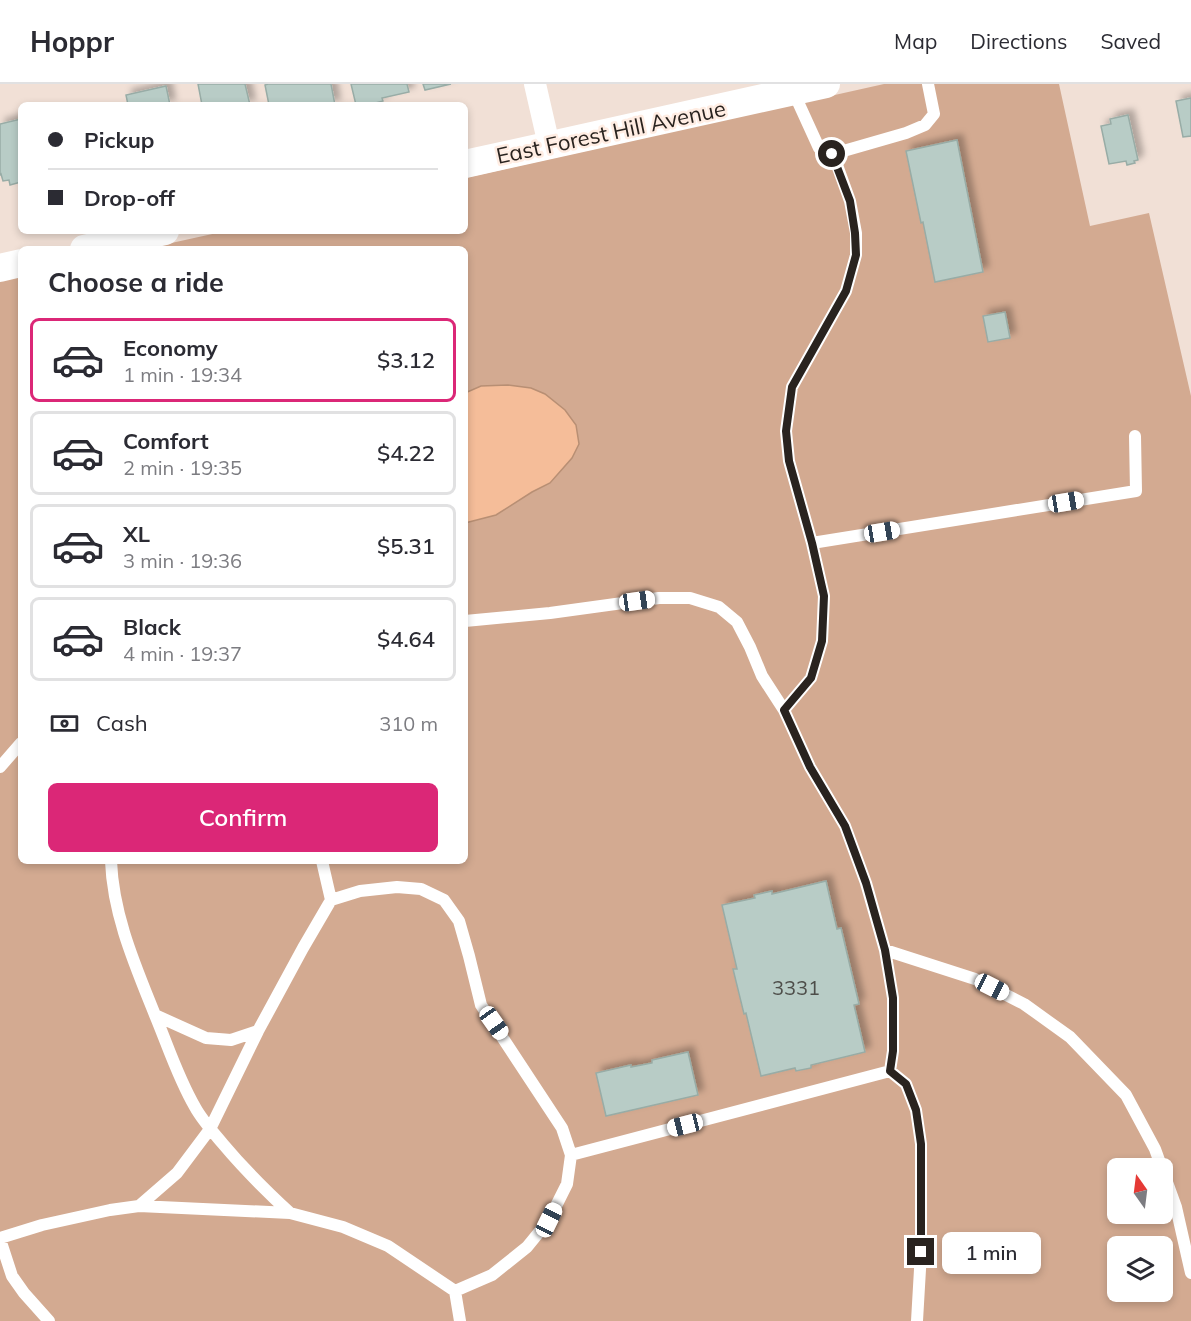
<!DOCTYPE html>
<html lang="en">
<head>
<meta charset="utf-8">
<style>
	:root { --surface:#fff; --page:#f7f7f7; --text:#2b2b33; --muted:#7c7c81; --line:#e1e1e2; --accent:#db2777 }
	body { margin:0; font-family:Mulish,sans-serif; background:var(--page); color:var(--text); height:100vh; display:flex; flex-direction:column; font-size:22px; white-space:nowrap }
	* { box-sizing:border-box; margin:0 }
	p { font-size:20px; color:var(--muted) }
	.icon { flex:none; width:33px; height:33px; fill:none; stroke:currentColor; stroke-width:2; stroke-linecap:round; stroke-linejoin:round }
	.map { position:relative; flex:1; overflow:hidden }
	.panel { position:absolute; left:18px; top:162px; width:450px; height:618px; display:flex; flex-direction:column; background:var(--surface); border-radius:9px; box-shadow:0 3px 9px #0003 }
	.panel>* { flex:none }
	.top-card { position:absolute; left:18px; top:18px; width:450px; height:132px; border-radius:9px; box-shadow:0 3px 9px #0003; display:grid; align-content:center; height:132px; padding:0 30px; background:var(--surface) }
	.needle { width:39px; rotate:346deg }
	.controls { position:absolute; left:1107px; top:1074px; display:grid; gap:12px }
	.controls a { display:grid; place-items:center; width:66px; height:66px; border-radius:9px; background:var(--surface); box-shadow:0 3px 9px #0003; font-size:30px }
	.end { position:absolute; width:27px; height:27px; margin:-14px; border:8px solid #29231f; background:#fff; box-shadow:0 0 0 3px #fff }
	.from { border-radius:50% }
	.bubble { position:absolute; height:42px; border-radius:9px; background:var(--surface); box-shadow:0 3px 9px #0003; font-size:20px; font-weight:600; line-height:42px; text-align:center }
	.car { position:absolute; width:18px; height:36px; margin:-18px -9px; border-radius:8px; box-shadow:0 0 4px 2px #0007; background:linear-gradient(#fff 24%,#345 0 40%,#fff 0 76%,#345 0 86%,#fff 0) }
	.top-card b { display:flex; align-items:center; gap:21px; height:57px; font-size:22px }
	.top-card b+b { border-top:2px solid var(--line) }
	.top-card i { width:15px; height:15px; background:var(--text) }
	ul { padding:0; list-style:none }
	li { display:flex; align-items:center; gap:18px; height:84px; margin:0 12px 9px; padding:0 18px; border:3px solid var(--line); border-radius:9px }
	li div { flex:1 }
	li b { display:block; font-size:22px }
	li em { font-style:normal; font-weight:600 }
	li.on { border-color:var(--accent) }
	li>.icon { width:54px; height:54px; stroke-width:1.5 }
	h2 { padding:0 30px; font-size:27px; line-height:72px }
	.pay { display:flex; align-items:center; gap:15px; height:66px; padding:0 30px; font-size:22px }
	.pay p { margin-inline-start:auto }
	.primary-button { display:flex; gap:12px; margin-top:auto; padding:12px 30px }
	.primary-button a { flex:1; height:69px; border-radius:9px; background:var(--accent); color:#fff; font-size:24px; font-weight:600; line-height:69px; text-align:center }
	header { display:flex; align-items:center; gap:36px; box-sizing:border-box; height:84px; padding:0 30px; background:var(--surface); border-bottom:2px solid var(--line) }
	header strong { font-size:28px }
	nav { display:flex; gap:33px; margin-inline-start:auto; font-size:21px }
	.map>svg:first-child { display:block }
	.green { fill:#d3aa91; fill-rule:evenodd }
	.water { fill:#f5bd99; stroke:#b88f74; stroke-width:1.5 }
	.building { fill:#b8ccc6; stroke:#98aca6; stroke-width:1.5; filter:url(#shadow) }
	.lines { fill:none; stroke-linecap:round; stroke-linejoin:round }
	.service { stroke:#fff; stroke-width:12 }
	.minor { stroke:#fff; stroke-width:22 }
	.tertiary { stroke:#fff; stroke-width:28 }
	.route { stroke:#29231f; stroke-width:8 }
	.labels { text-anchor:middle; dominant-baseline:central; stroke-width:5; stroke-linejoin:round; paint-order:stroke }
	.number-label { font-size:20px; fill:#4d4d49 }
	.street-label { font-size:22px; fill:#29231f; stroke:#ffede3 }
</style>
</head>
<body>
<header>
<strong>Hoppr</strong>
<nav><a>Map</a><a>Directions</a><a>Saved</a></nav>
</header>
<div class="map">
<svg width="1191" height="1237" viewBox="0 0 1191 1237">
	<defs>
		<filter id="shadow"><feDropShadow dx="5.5" dy="-5.5" stdDeviation="3" flood-color="#0004"/></filter>
	</defs>
	<rect width="100%" height="100%" fill="#f1e0d6"/>
	<path class="green" d="M884 0H1059L1090 142 1149 129 1191 312V1237H0V197L21 192V777H465V165H144L226 147H465V94ZM1118 1084H1162V1130H1118ZM1118 1162H1162V1208H1118Z"/>
	<path class="water" d="M508 301 531 304 545 310 565 326 576 341 579 360 572 374 550 399 532 408 496 431 465 439V309L481 302Z"/>
	<path class="building" d="M198 0H245L250 21H202Z
		M268 0H331L335 21H269L265 1Z
		M351 0H407L409 8 382 14 383 17 368 21H356Z
		M423 0H451L425 6Z
		M166 2 170 21H128L126 11Z
		M1191 14V52L1183 53 1176 17Z
		M1128 31 1138 76 1134 77 1135 79 1127 81 1126 77 1109 80 1101 42 1111 40 1110 35Z
		M21 35V98L10 101 9 96 3 97 1 90 0 91V40Z
		M957 56 983 188 935 198 923 138 921 139 906 67Z
		M1005 228 1010 254 988 258 983 232Z
		M826 797 837 845 841 844 859 920 854 921 865 968 811 981V984L796 987 795 984 761 992 746 929 744 930 733 885H737L722 821 755 814 754 811 772 807V810Z
		M688 968 698 1011 606 1032 596 989 631 981V983L652 979V976Z"/>
	<g class="lines">
		<path class="service" d="M793 7 819 64 833 70 906 49 925 41 934 30 928 0
			M812 459 1136 407 1135 352
			M465 537 550 529 659 514H690L719 523 737 538 750 563 762 592 784 626 810 683 845 742 866 799 885 866 893 914V967L890 987
			M784 626 811 594 822 557 824 512 812 459 789 377 786 347 792 303 846 207 856 171V149L850 117 833 70
			M0 683 21 659
			M111 777C113 831 135 881 155 931 168 962 178 994 195 1023 202 1036 213 1048 223 1060 244 1085 266 1107 290 1129
			M322 777 331 816
			M885 866 975 895 1024 920 1070 953 1126 1011 1155 1065 1176 1123 1191 1189
			M155 931 206 954 231 956 258 947
			M571 1071 890 987 906 1000 916 1026 921 1060V1168L917 1237
			M139 1122 177 1089 210 1045 258 947 303 864 331 816 360 807 397 803 421 805 444 816 459 837 469 872 481 921 562 1044 571 1071 567 1100 549 1136 527 1163 492 1191 455 1207
			M0 1154 42 1141 110 1126 139 1122 290 1129 343 1143 388 1162 455 1207 460 1237
			M0 1155 12 1192 24 1209 49 1237"/>
		<path class="minor" d="M535 0 549 61"/>
		<path class="tertiary" d="M465 80 826 0
			M84 165 165 147
			M0 184 21 179"/>
	</g>
	<g class="lines">
		<path class="route" d="M832 70 850 117 855 149 856 171 846 207 792 303 786 347 789 377 812 459 824 512 822 557 811 594 784 626 810 683 845 742 866 799 885 866 893 914V967L890 987 906 1000 916 1026 921 1060V1168"/>
	</g>
	<g class="labels">
		<g class="number-label">
			<text x="796" y="903">3331</text>
		</g>
		<g class="street-label">
			<text transform="translate(611 48) rotate(-12)">East Forest Hill Avenue</text>
		</g>
	</g>
</svg>
<div class="controls">
<a><svg class="needle" viewBox="-14 -14 28 28"><path d="M0-13l5 13h-10z" fill="#e53935"/><path d="M0 13l5-13h-10z" fill="#7c7c81"/></svg></a>
<a><svg class="icon" aria-label="layers" viewBox="0 0 24 24"><path d="M12 4l9 5-9 5-9-5zM3 14l9 5 9-5"/></svg></a>
</div>
<i class="end from" style="left:832px;top:70px"></i>
<i class="end" style="left:921px;top:1168px"></i>
<div class="bubble" style="left:942px;top:1148px;width:99px">1 min</div>
<i class="car" style="left:1066px;top:418px;rotate:81deg"></i>
<i class="car" style="left:882px;top:448px;rotate:81deg"></i>
<i class="car" style="left:637px;top:517px;rotate:82deg"></i>
<i class="car" style="left:992px;top:903px;rotate:117deg"></i>
<i class="car" style="left:494px;top:939px;rotate:145deg"></i>
<i class="car" style="left:685px;top:1041px;rotate:256deg"></i>
<i class="car" style="left:549px;top:1136px;rotate:26deg"></i>
<div class="top-card">
<b><i class="from"></i>Pickup</b>
<b><i></i>Drop-off</b>
</div>
<section class="panel">
<h2>Choose a ride</h2>
<ul>
<li class="on"><svg class="icon" aria-label="car" viewBox="0 0 24 24"><path d="M5 17H2v-5l4-1 3-4h7l3 4 3 1v5h-3M9 17h6M6 11h13"/><circle cx="7" cy="17" r="2"/><circle cx="17" cy="17" r="2"/></svg><div><b>Economy</b><p>1 min · 19:34</p></div><em>$3.12</em></li>
<li><svg class="icon" aria-label="car" viewBox="0 0 24 24"><path d="M5 17H2v-5l4-1 3-4h7l3 4 3 1v5h-3M9 17h6M6 11h13"/><circle cx="7" cy="17" r="2"/><circle cx="17" cy="17" r="2"/></svg><div><b>Comfort</b><p>2 min · 19:35</p></div><em>$4.22</em></li>
<li><svg class="icon" aria-label="car" viewBox="0 0 24 24"><path d="M5 17H2v-5l4-1 3-4h7l3 4 3 1v5h-3M9 17h6M6 11h13"/><circle cx="7" cy="17" r="2"/><circle cx="17" cy="17" r="2"/></svg><div><b>XL</b><p>3 min · 19:36</p></div><em>$5.31</em></li>
<li><svg class="icon" aria-label="car" viewBox="0 0 24 24"><path d="M5 17H2v-5l4-1 3-4h7l3 4 3 1v5h-3M9 17h6M6 11h13"/><circle cx="7" cy="17" r="2"/><circle cx="17" cy="17" r="2"/></svg><div><b>Black</b><p>4 min · 19:37</p></div><em>$4.64</em></li>
</ul>
<div class="pay"><svg class="icon" aria-label="cash" viewBox="0 0 24 24"><path d="M3 7h18v10H3z"/><circle cx="12" cy="12" r="2"/></svg>Cash<p>310 m</p></div>
<div class="primary-button"><a>Confirm</a></div>
</section>
</div>
</body>
</html>
